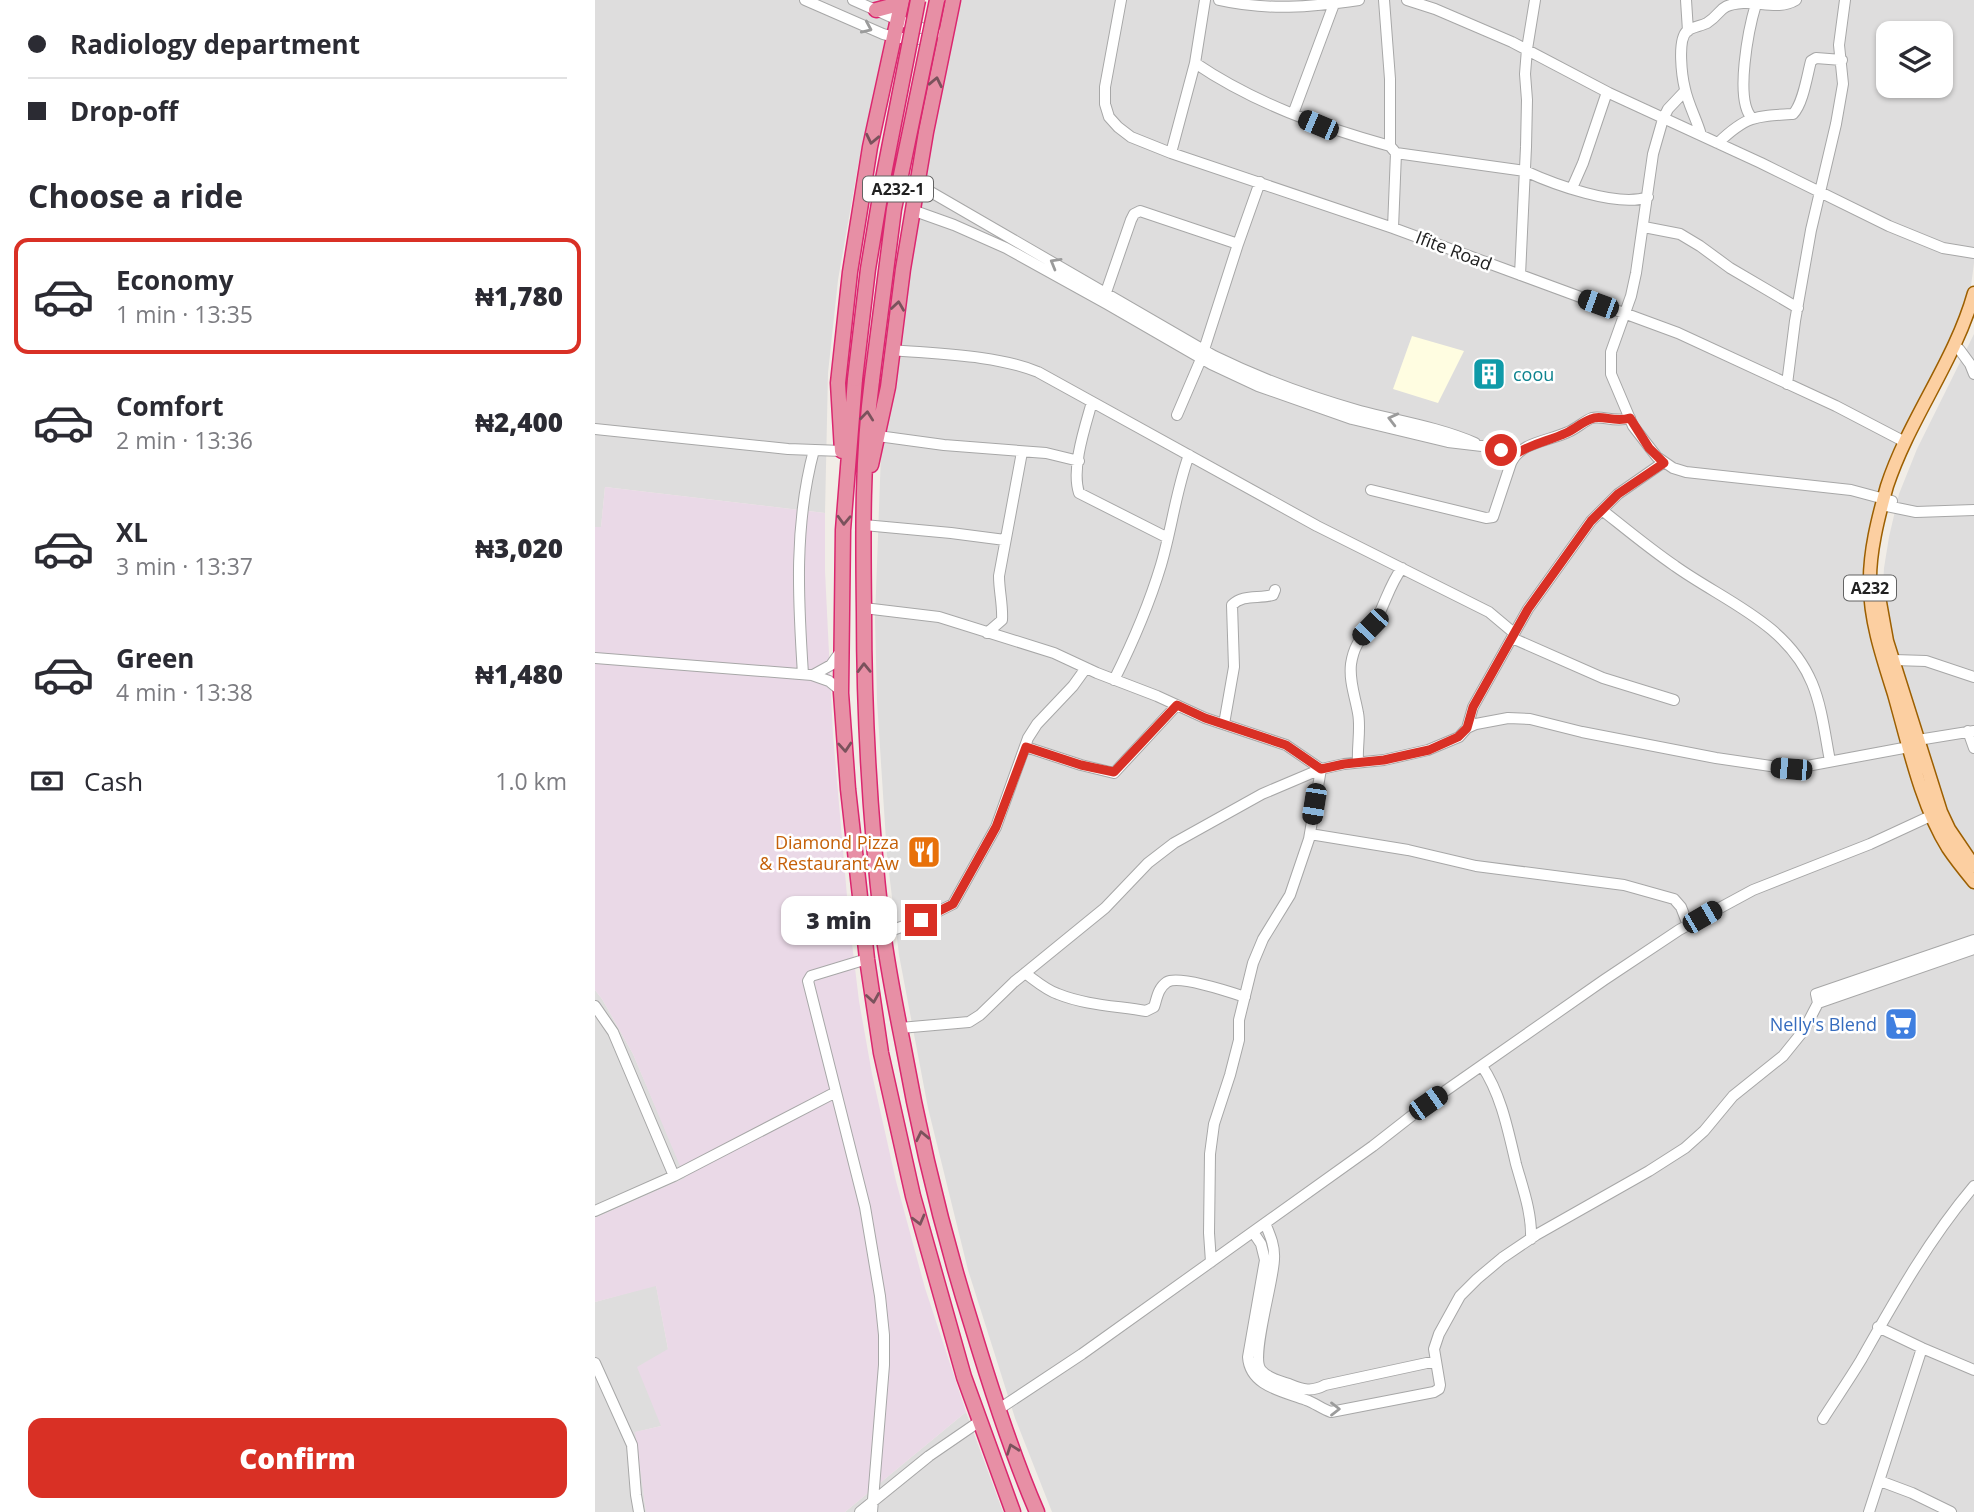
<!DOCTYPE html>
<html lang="en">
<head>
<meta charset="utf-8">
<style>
	:root { --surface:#fff; --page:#f2f2f3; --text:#2b2b33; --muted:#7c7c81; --line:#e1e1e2; --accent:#d93025 }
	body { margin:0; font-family:"Open Sans",sans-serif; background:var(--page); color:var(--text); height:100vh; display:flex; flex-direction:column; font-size:26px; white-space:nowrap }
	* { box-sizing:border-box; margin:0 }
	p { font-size:23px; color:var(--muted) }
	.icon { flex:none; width:38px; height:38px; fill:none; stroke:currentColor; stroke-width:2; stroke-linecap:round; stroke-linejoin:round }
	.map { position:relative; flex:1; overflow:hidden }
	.sheet { display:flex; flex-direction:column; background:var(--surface); width:595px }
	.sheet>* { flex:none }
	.guide { display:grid; align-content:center; height:154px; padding:0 28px; background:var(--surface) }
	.tools { position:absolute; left:1281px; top:21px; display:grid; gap:14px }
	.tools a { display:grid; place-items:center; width:77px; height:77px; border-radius:14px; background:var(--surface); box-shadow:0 2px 5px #0004; font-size:35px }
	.end { position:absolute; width:32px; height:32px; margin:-16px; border:9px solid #d93025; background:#fff; box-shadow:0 0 0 4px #fff }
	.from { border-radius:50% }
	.bubble { position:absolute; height:49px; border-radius:14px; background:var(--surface); box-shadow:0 2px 5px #0004; font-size:23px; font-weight:800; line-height:49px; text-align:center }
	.car { position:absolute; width:21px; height:42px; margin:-21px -10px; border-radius:9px; box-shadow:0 0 5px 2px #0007; background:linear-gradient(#222 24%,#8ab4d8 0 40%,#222 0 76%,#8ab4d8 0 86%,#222 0) }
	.guide b { display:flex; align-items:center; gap:24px; height:66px; font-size:26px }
	.guide b+b { border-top:2px solid var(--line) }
	.guide i { width:18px; height:18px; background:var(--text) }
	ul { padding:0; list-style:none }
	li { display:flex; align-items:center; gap:21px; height:116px; margin:0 14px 10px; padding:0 14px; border:4px solid transparent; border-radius:14px }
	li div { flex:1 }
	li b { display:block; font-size:26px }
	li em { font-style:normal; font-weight:800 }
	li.current { border-color:var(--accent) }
	li>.icon { width:63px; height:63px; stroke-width:1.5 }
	h2 { padding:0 28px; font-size:32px; line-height:84px }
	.pay { display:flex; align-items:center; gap:18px; height:77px; padding:0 28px; font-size:26px }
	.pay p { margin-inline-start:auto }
	.cta { display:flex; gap:14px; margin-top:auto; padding:14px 28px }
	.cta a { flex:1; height:80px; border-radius:14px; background:var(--accent); color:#fff; font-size:28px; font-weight:800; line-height:80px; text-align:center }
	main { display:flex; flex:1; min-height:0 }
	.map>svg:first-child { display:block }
	.residential { fill:#dedddd; fill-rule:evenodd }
	.industrial { fill:#ead9e7 }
	.education { fill:#fffde1 }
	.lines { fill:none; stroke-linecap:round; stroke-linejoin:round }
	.minor-casing { stroke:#a7a7a7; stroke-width:12 }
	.major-casing { stroke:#9c5f00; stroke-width:15 }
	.highway-casing { stroke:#db276f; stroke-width:17 }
	.minor { stroke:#fff; stroke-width:10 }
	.major { stroke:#fccfa1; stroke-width:12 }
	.highway { stroke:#e78fa5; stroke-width:14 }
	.highway-bridge-casing { stroke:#db276f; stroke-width:17; stroke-linecap:butt }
	.highway-bridge { stroke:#e78fa5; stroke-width:14 }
	.oneway { stroke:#9b9b9b }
	.oneway2 { stroke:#7a525c }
	.route { stroke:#d93025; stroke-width:9 }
	.labels { text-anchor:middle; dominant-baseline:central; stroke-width:5; stroke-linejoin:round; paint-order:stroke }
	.shield { fill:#fff; stroke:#636363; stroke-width:2 }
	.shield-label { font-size:16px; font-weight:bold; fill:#202020 }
	.street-label { font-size:18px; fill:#202020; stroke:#fff }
	.culture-label { font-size:18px; fill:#0d838f; stroke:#fff; text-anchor:start }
	.food-label { font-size:18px; fill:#c56008; stroke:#fff; text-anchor:end }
	.shop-label { font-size:18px; fill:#366cbe; stroke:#fff; text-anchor:end }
</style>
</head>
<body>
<main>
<section class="sheet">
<div class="guide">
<b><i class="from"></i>Radiology department</b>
<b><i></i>Drop-off</b>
</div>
<h2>Choose a ride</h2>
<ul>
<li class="current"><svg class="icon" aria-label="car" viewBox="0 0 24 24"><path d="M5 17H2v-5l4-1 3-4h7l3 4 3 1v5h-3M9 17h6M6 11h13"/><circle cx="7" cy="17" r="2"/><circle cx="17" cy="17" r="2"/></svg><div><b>Economy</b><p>1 min · 13:35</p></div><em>₦1,780</em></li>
<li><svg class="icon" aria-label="car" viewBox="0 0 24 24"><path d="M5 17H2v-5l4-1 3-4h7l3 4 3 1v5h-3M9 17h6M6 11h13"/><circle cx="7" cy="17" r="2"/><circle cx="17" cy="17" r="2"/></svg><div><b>Comfort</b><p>2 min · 13:36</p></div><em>₦2,400</em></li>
<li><svg class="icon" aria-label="car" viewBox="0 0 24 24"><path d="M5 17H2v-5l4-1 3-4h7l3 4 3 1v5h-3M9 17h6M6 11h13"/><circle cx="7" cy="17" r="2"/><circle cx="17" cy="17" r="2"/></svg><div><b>XL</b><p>3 min · 13:37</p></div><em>₦3,020</em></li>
<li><svg class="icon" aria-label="car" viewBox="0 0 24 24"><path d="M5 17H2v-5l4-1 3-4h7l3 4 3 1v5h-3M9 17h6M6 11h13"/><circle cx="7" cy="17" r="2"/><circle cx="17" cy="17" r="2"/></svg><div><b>Green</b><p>4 min · 13:38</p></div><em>₦1,480</em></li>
</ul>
<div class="pay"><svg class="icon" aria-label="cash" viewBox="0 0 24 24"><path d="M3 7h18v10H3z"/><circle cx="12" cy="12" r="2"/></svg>Cash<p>1.0 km</p></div>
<div class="cta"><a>Confirm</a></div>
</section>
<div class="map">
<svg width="1379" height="1512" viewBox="0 0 1379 1512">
	<rect width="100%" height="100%" fill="#f1ede7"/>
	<path class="residential" d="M0 0H298L263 166 243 280 233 373 230 513 10 487 6 528 0 527Z
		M365 0H1379V263L1376 286 1368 312 1343 364 1280 511 1272 543 1268 584 1270 606 1277 636 1364 870 1379 889V1512H457L420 1418 373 1270 333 1108 304 955 292 856 282 701 280 619 286 453 299 395 320 234 330 169ZM1293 33H1346V86H1293Z
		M1379 334V858L1357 824 1346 799 1295 633 1288 586 1289 568 1294 537 1304 494 1322 449Z
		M0 990 7 999 38 1054 91 1178 0 1218Z
		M61 1285 73 1349 66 1426 41 1432 51 1512H0V1302Z
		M371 1412 408 1512H250Z"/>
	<path class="industrial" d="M10 487 230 513V571L238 735 254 919 264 1001 277 1074 301 1181 330 1288 371 1412 250 1512H51L40 1432 66 1426 42 1367 73 1349 61 1286 0 1302V1218L90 1178 38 1054 7 999 0 990V527H6Z"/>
	<path class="education" d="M817 336 869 351 843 403 798 389Z"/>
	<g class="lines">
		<defs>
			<path id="minor" d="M210 0 288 34C304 39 320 40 337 38
				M258 0 303 20 341 33
				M526 0 510 87V104L514 117 523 127 536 137 576 153 798 228 1083 333 1241 406 1310 442
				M624 0C672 11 716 7 764 0
				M789 0 795 79V146L801 153 798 228
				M812 0 840 9 917 42 1014 93 1166 163 1294 226 1348 248 1379 253
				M1091 0 1093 31
				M600 63C659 103 726 127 795 146
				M1090 91 1073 109 1068 119 1058 154 1041 273 1036 296 1016 352V374L1038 426 1062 457 1078 468 1091 472 1256 490 1297 501
				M698 114 739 4
				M1157 118C1139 100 1154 27 1161 4
				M1106 135C1102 120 1093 104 1090 89 1087 77 1082 40 1092 31 1097 27 1106 26 1112 23 1129 12 1122 5 1148 3 1166 2 1185 10 1201 0
				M1123 143C1151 116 1160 116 1198 114 1208 104 1212 76 1216 61L1221 58 1247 60
				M576 153 600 63 610 0
				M801 153 930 171C958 184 1023 208 1053 197
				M322 184 619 356C666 379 715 397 765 411 803 421 843 427 880 443
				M977 188 988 163 1012 92
				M317 210 359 225 411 248 512 304 616 364 663 386 757 419 853 442 887 446 919 455
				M1049 227 1085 234 1105 246 1135 268 1203 308
				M925 275 931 147 932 100 930 74 932 49 940 0
				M509 298 536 220 539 214 545 211 643 244
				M1364 349 1375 364 1379 374
				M297 350C342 354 402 355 443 372L722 526 894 612 919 633
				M1192 384 1200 321 1216 230 1241 124 1248 84 1244 45 1250 0
				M497 402C490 427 476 468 484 493L573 538
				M582 415 606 359 643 244 665 182
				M0 429 193 449 247 451
				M283 436 349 445 451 453 484 461
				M776 490 891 518 898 517 916 463C925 442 954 441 973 432 981 429 989 421 997 418 1007 415 1019 423 1035 418
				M1287 505 1321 512 1379 510
				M1007 510C1031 529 1055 549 1080 566 1129 601 1192 623 1217 683 1227 707 1230 735 1235 761
				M269 525 356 533 410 540
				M269 608 344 617 459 653 502 673 562 696 610 718 691 745 726 769 714 839 695 895 668 939 658 963 644 1020V1040L635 1075 619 1124 615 1154 614 1233 616 1262
				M392 633 407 620C408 605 404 591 404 576L427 452
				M917 638 1008 678 1079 700
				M0 658 217 675 234 681 246 691
				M1299 660 1331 661 1379 677
				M208 674C203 599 199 524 219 450
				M218 675 236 665 246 651
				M519 680C538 642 554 605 566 565 577 528 581 490 594 455
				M629 724 639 667 637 605C648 594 663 599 678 595L680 590
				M872 728 878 707 933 609 996 521 1023 494 1069 462
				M1373 731 1379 748
				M1323 740 1379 731
				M431 747 486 765 519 773 582 705
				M763 762C762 746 766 728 763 713 760 696 754 681 756 664 760 637 774 633 785 612 792 597 797 581 807 568
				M715 834 813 850 881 866 1029 885 1079 899 1086 907 1093 925
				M289 933 326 920 358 904 401 827 433 738 442 724 478 686 491 668
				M272 959 216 976 213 981 270 1207 285 1296 289 1335V1365L277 1512
				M430 973C441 981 451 990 463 994 490 1005 522 1006 551 1011L559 1007C562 998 563 988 572 982 584 975 635 992 650 997
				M1223 1003 1379 949
				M0 1006 18 1032 79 1176
				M305 1028 374 1022 385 1015 419 982 510 908 553 863 579 843 667 794 726 769 749 764 789 760 833 750 864 737 872 728 881 724 913 718 935 719 987 732 1121 758 1196 769 1314 747
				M887 1066C906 1094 913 1130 921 1164 928 1189 937 1213 936 1239
				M0 1211 79 1176 241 1092
				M670 1223C675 1235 680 1246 679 1259 679 1280 655 1357 666 1370 672 1378 685 1381 694 1384 708 1390 717 1392 730 1385L841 1361
				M658 1232 666 1244 670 1260 653 1357C655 1386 687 1391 711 1400 720 1403 727 1409 736 1412L839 1392 844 1389 845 1385 839 1349 844 1334 865 1296 882 1279 907 1258 941 1235 1054 1171 1090 1148 1109 1131 1138 1096 1188 1056 1209 1030 1223 1003 1221 994 1379 940
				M1283 1327 1327 1348 1379 1370
				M0 1363 37 1445 41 1495 44 1512
				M404 1409 487 1354 778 1146 833 1103 1009 980 1084 930 1158 890 1275 844 1342 813
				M1228 1419C1240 1400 1254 1380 1266 1360 1300 1300 1334 1239 1379 1186
				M1285 1481 1317 1493 1356 1512
				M265 1512 334 1456 385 1421
				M1274 1512 1327 1348"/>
			<path id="major" d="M1379 293C1360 361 1314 419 1292 486 1283 518 1274 553 1275 585 1275 621 1288 659 1299 694 1313 743 1326 805 1353 848 1361 860 1370 871 1379 882
				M1283 591 1292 641 1346 812 1354 829 1379 866"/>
			<path id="highway" d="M281 10 296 6 306 0
				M260 379 248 530 246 693 253 789 272 959 286 1053 318 1196 369 1377 418 1512
				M277 380C267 457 268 534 269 612 269 716 275 820 287 924 292 965 300 1004 308 1044 325 1139 348 1234 377 1326 396 1389 416 1452 442 1512
				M247 451 243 383 255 272 275 147 307 0
				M276 465 293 387 308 269 331 132 358 0"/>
		</defs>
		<use href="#minor" class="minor-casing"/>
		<use href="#major" class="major-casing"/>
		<use href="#highway" class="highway-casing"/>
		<use href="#minor" class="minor"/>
		<use href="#major" class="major"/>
		<use href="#highway" class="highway"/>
		<defs>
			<path id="highway-bridge" d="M260 379 273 269 288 179 323 0
				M277 380 299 209 342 0"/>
		</defs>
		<use href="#highway-bridge" class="highway-bridge-casing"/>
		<use href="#highway-bridge" class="highway-bridge"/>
	</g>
	<defs><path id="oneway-chevron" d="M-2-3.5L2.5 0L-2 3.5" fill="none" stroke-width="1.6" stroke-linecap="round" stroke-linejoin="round" transform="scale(1.75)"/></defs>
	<g class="oneway">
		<use href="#oneway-chevron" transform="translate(272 28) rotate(24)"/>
		<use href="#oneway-chevron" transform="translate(460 263) rotate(-150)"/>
		<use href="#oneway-chevron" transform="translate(798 419) rotate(-166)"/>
		<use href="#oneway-chevron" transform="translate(740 1409)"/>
	</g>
	<g class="oneway2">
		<use href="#oneway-chevron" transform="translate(341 82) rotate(-78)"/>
		<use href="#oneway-chevron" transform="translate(277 139) rotate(102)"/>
		<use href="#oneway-chevron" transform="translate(303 306) rotate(-82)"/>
		<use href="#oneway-chevron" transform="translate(272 416) rotate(-84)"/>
		<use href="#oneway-chevron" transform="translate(249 520) rotate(92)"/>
		<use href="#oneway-chevron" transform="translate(269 668) rotate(-91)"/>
		<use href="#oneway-chevron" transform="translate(250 747) rotate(86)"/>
		<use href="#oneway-chevron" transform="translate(278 998) rotate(81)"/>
		<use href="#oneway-chevron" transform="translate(327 1136) rotate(-102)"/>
		<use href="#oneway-chevron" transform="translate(324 1220) rotate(75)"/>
		<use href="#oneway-chevron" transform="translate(417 1449) rotate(-110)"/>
	</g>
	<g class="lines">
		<path class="route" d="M326 920 358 904 401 827 431 747 486 765 519 772 582 705 610 718 691 745 726 769 749 764 789 760 834 750 863 737 872 728 878 707 933 609 996 521 1023 494 1069 463 1054 448 1035 418C1019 423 1006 414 996 419 987 422 980 429 971 433 954 441 935 444 919 455L906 450"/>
	</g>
	<defs>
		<symbol id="building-square" viewBox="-11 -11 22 22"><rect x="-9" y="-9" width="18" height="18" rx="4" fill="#0f9aa8" stroke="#fff"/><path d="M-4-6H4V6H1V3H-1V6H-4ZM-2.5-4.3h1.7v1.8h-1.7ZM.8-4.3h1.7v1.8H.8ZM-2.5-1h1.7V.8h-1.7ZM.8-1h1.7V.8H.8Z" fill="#fff"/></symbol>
		<symbol id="restaurant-square" viewBox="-11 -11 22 22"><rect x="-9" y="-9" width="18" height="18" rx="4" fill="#e8710a" stroke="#fff"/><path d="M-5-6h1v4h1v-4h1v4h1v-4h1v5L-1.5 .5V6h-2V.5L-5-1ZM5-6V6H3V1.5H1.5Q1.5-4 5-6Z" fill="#fff"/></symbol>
		<symbol id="supermarket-square" viewBox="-11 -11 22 22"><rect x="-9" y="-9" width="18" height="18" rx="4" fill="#3f7fe0" stroke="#fff"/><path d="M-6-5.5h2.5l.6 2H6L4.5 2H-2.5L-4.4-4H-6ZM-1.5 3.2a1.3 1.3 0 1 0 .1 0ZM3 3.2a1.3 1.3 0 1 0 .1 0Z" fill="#fff"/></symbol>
	</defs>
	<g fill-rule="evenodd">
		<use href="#building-square" x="875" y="355" width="38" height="38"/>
		<use href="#restaurant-square" x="310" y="833" width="38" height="38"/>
		<use href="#supermarket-square" x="1287" y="1005" width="38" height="38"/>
	</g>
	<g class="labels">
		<g class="shield">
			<rect x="268" y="176.5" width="70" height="25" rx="5"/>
			<rect x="1249" y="575.5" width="52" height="25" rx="5"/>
		</g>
		<g class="shield-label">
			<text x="303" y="189">A232-1</text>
			<text x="1275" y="588">A232</text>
		</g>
		<g class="street-label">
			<text transform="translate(859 250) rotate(21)">Ifite Road</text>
		</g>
		<g class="culture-label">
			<text x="918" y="374">coou</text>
		</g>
		<g class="food-label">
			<text x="304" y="842">Diamond Pizza<tspan x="304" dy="21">&amp; Restaurant Aw</tspan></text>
		</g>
		<g class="shop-label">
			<text x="1282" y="1024">Nelly's Blend</text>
		</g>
	</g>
</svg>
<div class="tools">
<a><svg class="icon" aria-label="layers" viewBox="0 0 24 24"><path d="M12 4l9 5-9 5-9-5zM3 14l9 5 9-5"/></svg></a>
</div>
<i class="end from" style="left:906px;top:450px"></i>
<i class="end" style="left:326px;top:920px"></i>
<div class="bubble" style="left:186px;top:896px;width:116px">3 min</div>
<i class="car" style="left:723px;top:125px;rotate:293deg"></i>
<i class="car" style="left:1003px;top:304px;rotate:290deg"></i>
<i class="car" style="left:775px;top:627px;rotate:224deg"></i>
<i class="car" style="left:1196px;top:769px;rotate:275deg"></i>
<i class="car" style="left:719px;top:804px;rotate:189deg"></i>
<i class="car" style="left:1107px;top:917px;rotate:60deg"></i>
<i class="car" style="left:833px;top:1103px;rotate:55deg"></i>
</div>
</main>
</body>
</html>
